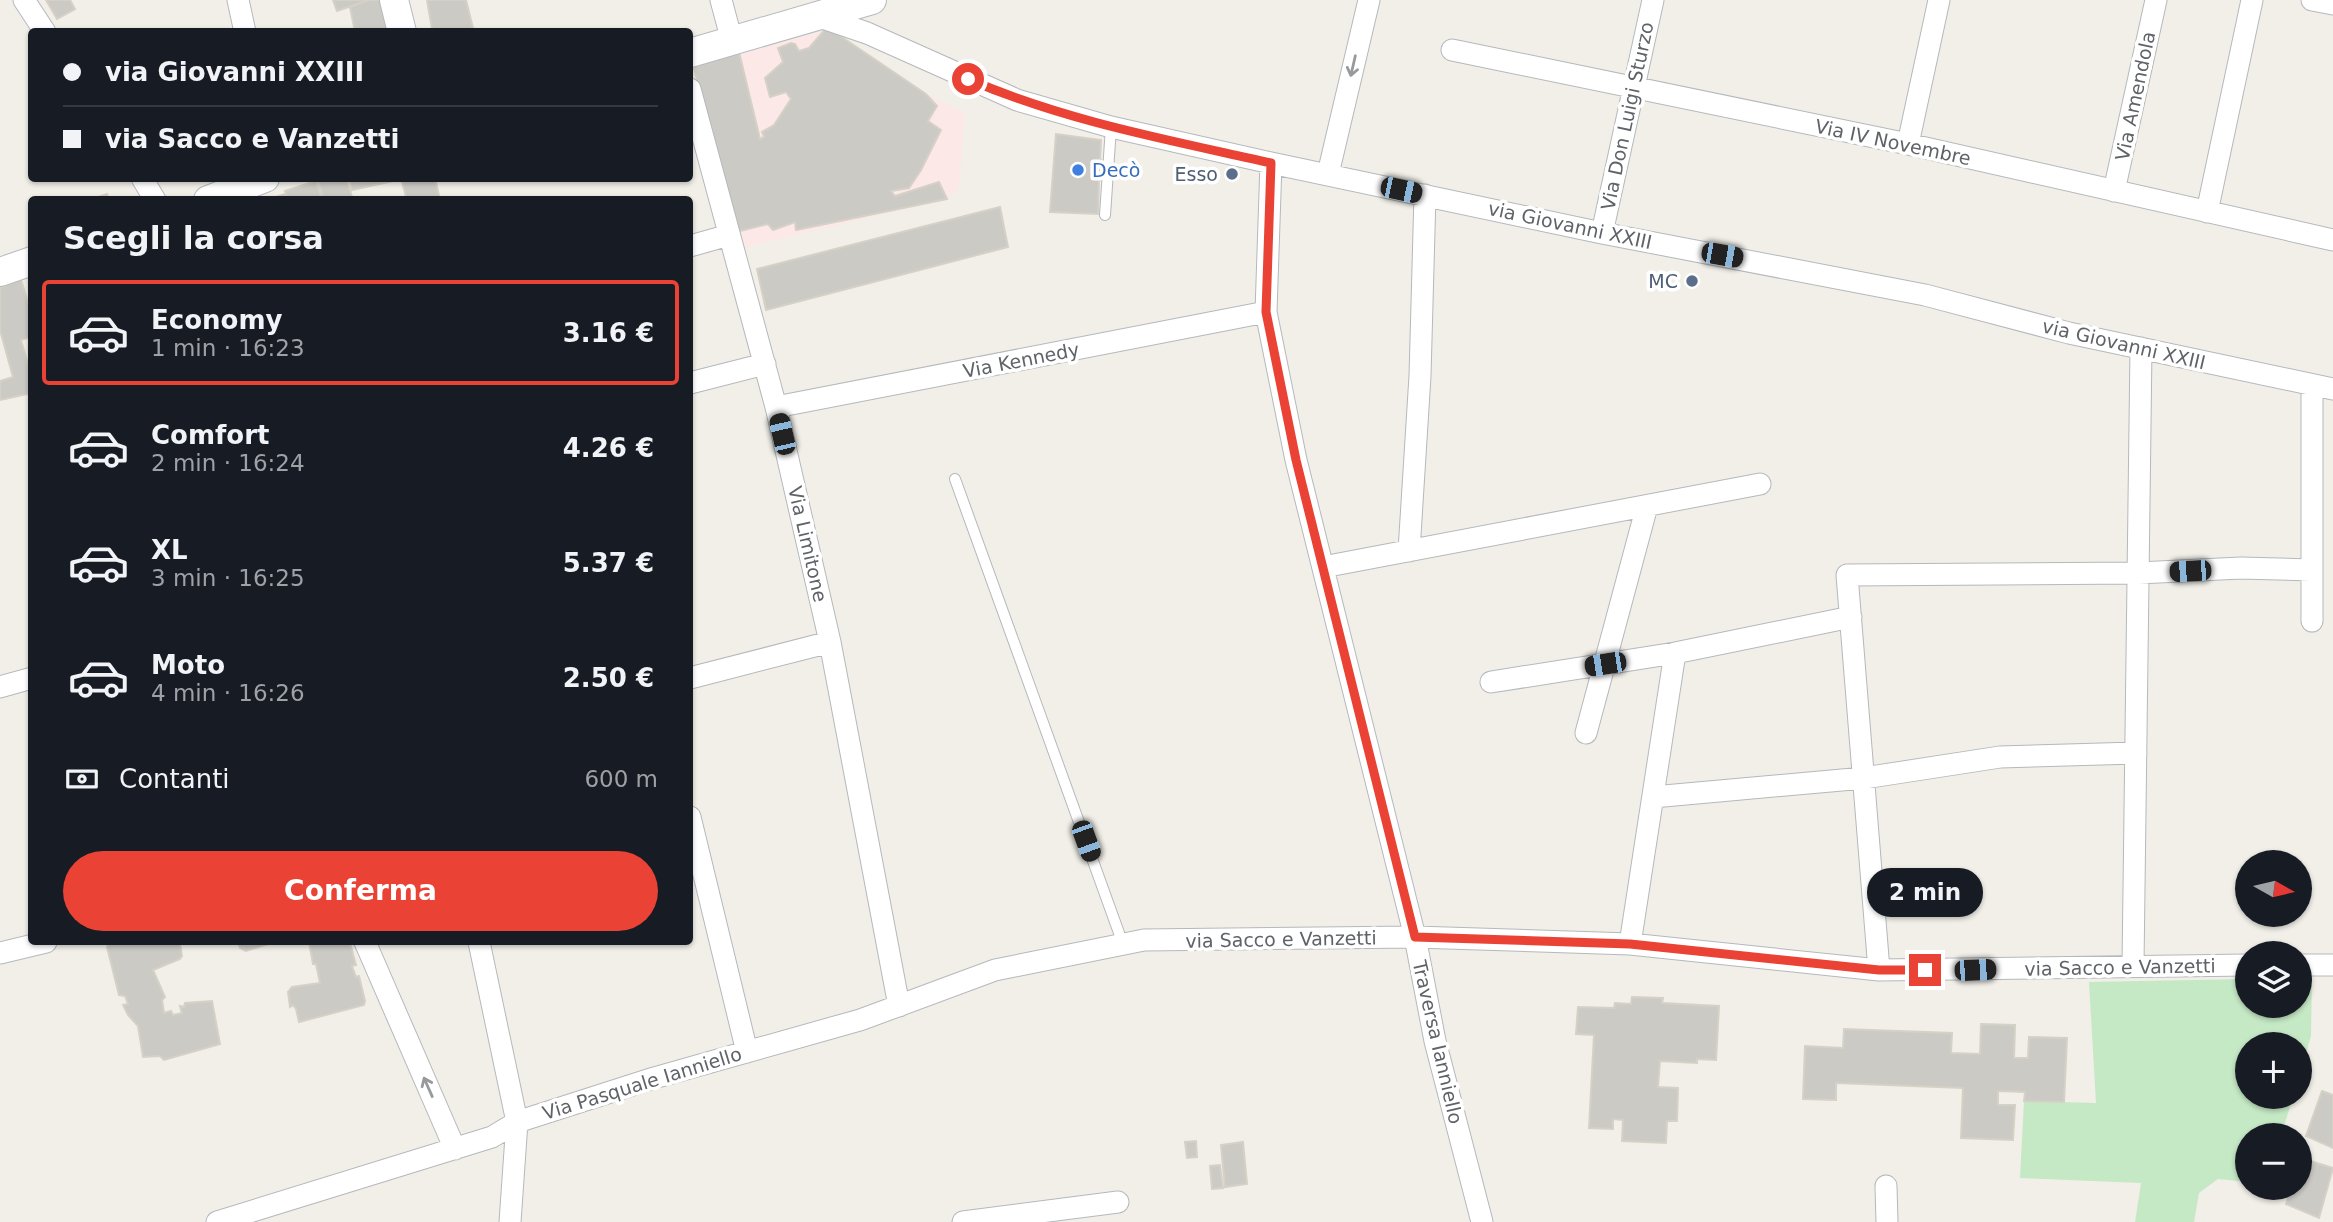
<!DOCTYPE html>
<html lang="it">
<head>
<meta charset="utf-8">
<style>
	:root { --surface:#171b24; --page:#242831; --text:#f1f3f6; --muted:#9ea1a6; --line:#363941; --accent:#ea4335 }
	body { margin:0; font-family:"DejaVu Sans",sans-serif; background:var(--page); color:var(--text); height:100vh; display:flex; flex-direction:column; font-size:26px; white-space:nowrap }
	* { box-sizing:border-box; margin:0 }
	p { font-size:23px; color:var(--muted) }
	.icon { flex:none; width:38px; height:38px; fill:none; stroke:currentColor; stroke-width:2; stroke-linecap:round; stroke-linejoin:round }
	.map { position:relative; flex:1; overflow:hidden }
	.details { position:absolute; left:28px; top:196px; width:665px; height:749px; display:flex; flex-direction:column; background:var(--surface); border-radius:7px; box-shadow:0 2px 5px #0004 }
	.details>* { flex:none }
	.hud { position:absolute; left:28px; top:28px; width:665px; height:154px; border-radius:7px; box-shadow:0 2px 5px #0004; display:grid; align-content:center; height:154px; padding:0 35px; background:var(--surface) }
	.needle { width:46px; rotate:98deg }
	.tools { position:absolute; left:2235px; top:850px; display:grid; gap:14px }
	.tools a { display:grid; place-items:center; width:77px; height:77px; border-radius:50%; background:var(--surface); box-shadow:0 2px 5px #0004; font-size:35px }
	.end { position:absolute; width:32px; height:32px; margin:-16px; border:9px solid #ea4335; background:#fff; box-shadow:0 0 0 4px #fff }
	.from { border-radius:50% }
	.bubble { position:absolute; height:49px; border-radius:24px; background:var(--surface); box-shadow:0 2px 5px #0004; font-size:23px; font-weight:700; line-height:49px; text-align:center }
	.car { position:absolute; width:21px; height:42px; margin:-21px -10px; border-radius:9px; box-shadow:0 0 5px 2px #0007; background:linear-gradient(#222 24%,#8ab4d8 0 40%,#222 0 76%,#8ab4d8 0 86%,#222 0) }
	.hud b { display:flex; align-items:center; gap:24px; height:66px; font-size:26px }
	.hud b+b { border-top:2px solid var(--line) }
	.hud i { width:18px; height:18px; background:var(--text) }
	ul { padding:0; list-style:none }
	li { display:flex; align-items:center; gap:21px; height:105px; margin:0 14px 10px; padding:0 21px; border:4px solid transparent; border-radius:7px }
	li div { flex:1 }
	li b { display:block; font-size:26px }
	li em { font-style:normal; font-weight:700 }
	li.active { border-color:var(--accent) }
	li>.icon { width:63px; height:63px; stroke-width:1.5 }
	h2 { padding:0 35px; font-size:32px; line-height:84px }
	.pay { display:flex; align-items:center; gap:18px; height:77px; padding:0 35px; font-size:26px }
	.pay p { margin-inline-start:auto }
	.button { display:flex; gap:14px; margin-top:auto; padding:14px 35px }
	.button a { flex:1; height:80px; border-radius:42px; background:var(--accent); color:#fff; font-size:28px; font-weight:700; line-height:80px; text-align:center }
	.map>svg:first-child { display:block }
	.medical { fill:#fce8e6 }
	.green { fill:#c5e8c5 }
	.building { fill:#cccac5; stroke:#d6d1c6; stroke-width:2 }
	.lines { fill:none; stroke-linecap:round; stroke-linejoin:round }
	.lane-casing { stroke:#b5b8bc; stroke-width:12 }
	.street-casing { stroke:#b5b8bc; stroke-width:23 }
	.secondary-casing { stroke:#b6babf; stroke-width:30 }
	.lane { stroke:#fff; stroke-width:10 }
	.street { stroke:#fff; stroke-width:21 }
	.secondary { stroke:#fff; stroke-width:28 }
	.oneway { stroke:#979a9d }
	.route { stroke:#ea4335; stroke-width:9 }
	.shop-dot { fill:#3f7fe0; stroke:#fff; stroke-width:2.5 }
	.service-dot { fill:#5c6f8a; stroke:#fff; stroke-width:2.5 }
	.labels { text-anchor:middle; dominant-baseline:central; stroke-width:7; stroke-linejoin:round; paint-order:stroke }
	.street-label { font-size:19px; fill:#5f6368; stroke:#fff }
	.shop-label { font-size:19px; fill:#366cbe; stroke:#fff; text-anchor:start }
	.service-label { font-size:19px; fill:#4e5e75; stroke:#fff; text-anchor:end }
</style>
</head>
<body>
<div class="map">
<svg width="2333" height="1222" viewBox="0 0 2333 1222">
	<rect width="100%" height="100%" fill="#f1efe8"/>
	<path class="medical" d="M827 27 926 94 965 113 959 188 947 199 742 248 693 64 816 33Z"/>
	<path class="green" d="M2300 976H2312L2311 1036 2300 1075V1045H2247V1097H2293L2281 1136H2247V1182L2218 1179 2199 1193 2194 1222H2135L2141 1183 2020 1178 2024 1101 2096 1103 2089 982 2247 979V1006H2300Z"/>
	<path class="building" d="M46 0H70L75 9 57 19Z
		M333 0H369L337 11Z
		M369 0H381L390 32H355L350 7Z
		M427 0H466L474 32H425L432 29Z
		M827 27 926 94 937 106 928 121 941 130 921 170 909 188 891 191 895 196 939 182 947 199 796 230 795 222 773 230 768 224 736 232 693 64 739 52 760 139 764 137 762 132 774 125 791 99 786 92 770 97 765 78 783 62 778 48 791 43 795 44 799 51 809 48Z
		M1056 134 1101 140 1100 160 1103 161V180H1099L1098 214 1050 212Z
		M331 178H346L353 200H324L318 181Z
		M349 178H392L393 181 352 190Z
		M401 178H435L440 200H407Z
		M316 181 322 200H288L285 191Z
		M107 194 109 200H89Z
		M285 194 287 200H267Z
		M1000 207 1008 247 766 310 757 269Z
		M21 279 32 317V336L21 340 32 378V393L0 400V381L13 377 0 330V287V288Z
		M110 942H175V944H180L182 956 180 959 153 970 165 997 162 1000 164 1013 171 1011 173 1015 182 1013 180 1006 184 1007 185 1003 212 1001 220 1044 164 1060 160 1056 143 1057 138 1026 128 1015 123 1005 128 1004 125 996 119 995 107 947Z
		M238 942H274L246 951 240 948Z
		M309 942 350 943 356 965 352 966 356 977 359 976 365 1001 364 1005 299 1022 296 1009 293 1005 290 1007 288 992 292 987 320 983 316 964H313Z
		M1632 997 1663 998 1662 1003 1719 1006 1716 1060 1697 1059V1063L1660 1061 1658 1087 1678 1088 1677 1121H1667L1666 1143 1622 1141 1623 1120 1613 1119V1129L1589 1128 1594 1035 1576 1034 1578 1007 1614 1008 1615 1003 1631 1004Z
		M1981 1024 2015 1025 2014 1058H2028L2029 1037 2067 1038 2064 1102 2024 1101 2025 1092 1998 1091V1105H2015L2013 1140 1961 1138 1963 1088 1836 1083V1100L1803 1099 1805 1046 1843 1048 1844 1029 1952 1033 1951 1053 1980 1054Z
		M2322 1091 2333 1095V1148L2306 1136Z
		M1196 1141 1197 1157 1187 1158 1185 1142Z
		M1243 1142 1247 1184 1225 1187 1221 1145Z
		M2301 1158 2333 1168 2319 1218 2286 1204 2291 1188H2300Z
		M1220 1165 1223 1188 1212 1189 1210 1166Z"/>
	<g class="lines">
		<defs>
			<path id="lane" d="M1105 215 1111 127
				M955 479 1123 944"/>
			<path id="street" d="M24 0 45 32
				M238 0 245 32
				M721 0 732 41
				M2312 0 2333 4
				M820 17 867 33 1017 100 1111 127 1271 163 1602 233 1925 295 2069 333 2333 389
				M1452 50 1908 144 2333 240
				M690 89 776 407 830 642 899 1006
				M1908 144 1939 0
				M1271 163 1266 312 1296 460 1415 937 1435 1041 1482 1222
				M1328 174 1369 0
				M142 178 155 200
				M2114 191 2156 0
				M2207 212 2252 0
				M1602 233 1653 0
				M690 246 729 235
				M690 383 765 364
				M2312 385V621
				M776 407 1266 312
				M1409 551 1420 376 1425 195
				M1323 567 1760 484
				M690 678 830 642
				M1491 682 1675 653 1851 617
				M0 687 32 678
				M1586 733 1647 506
				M1653 797 1864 778 2000 757 2136 753
				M690 817 747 1052
				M365 942 455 1149
				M479 942 517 1122 510 1222
				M1630 944 1675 653
				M0 953 46 942
				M2300 965H2333
				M2133 966 2141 348
				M1879 970 1847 575 2138 573 2241 568 2312 570
				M1886 1186 1887 1222
				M217 1222 492 1137 517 1122 654 1078 860 1020 995 970 1144 940 1415 937 1630 944 1879 970 2247 965
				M963 1222 1118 1202"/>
			<path id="secondary" d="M394 0 402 32
				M690 53 872 0
				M208 200 265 178
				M0 272 32 261"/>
		</defs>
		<use href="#lane" class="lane-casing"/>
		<use href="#street" class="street-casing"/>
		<use href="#secondary" class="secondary-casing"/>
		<use href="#lane" class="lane"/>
		<use href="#street" class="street"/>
		<use href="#secondary" class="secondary"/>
	</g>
	<defs><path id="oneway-shaft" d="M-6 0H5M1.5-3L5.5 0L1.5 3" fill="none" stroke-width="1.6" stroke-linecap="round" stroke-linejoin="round" transform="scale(1.75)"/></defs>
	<g class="oneway">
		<use href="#oneway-shaft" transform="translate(1353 66) rotate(103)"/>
		<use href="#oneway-shaft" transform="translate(428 1087) rotate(-114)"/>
	</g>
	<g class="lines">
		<path class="route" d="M968 79C1065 121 1169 140 1271 163L1266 312 1296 460 1415 937 1630 944 1879 970H1925"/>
	</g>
	<circle class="shop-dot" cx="1078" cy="170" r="7"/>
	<g class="service-dot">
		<circle cx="1232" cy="174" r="7"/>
		<circle cx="1692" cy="281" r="7"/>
	</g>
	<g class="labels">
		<g class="street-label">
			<text transform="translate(2135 96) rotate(-78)">Via Amendola</text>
			<text transform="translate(1627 116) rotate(-78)">Via Don Luigi Sturzo</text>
			<text transform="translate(1893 142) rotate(12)">Via IV Novembre</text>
			<text transform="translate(1570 225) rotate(12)">via Giovanni XXIII</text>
			<text transform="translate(2124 344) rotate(13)">via Giovanni XXIII</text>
			<text transform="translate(1021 360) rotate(-11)">Via Kennedy</text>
			<text transform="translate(808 544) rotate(77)">Via Limitone</text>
			<text transform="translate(1281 939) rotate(-1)">via Sacco e Vanzetti</text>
			<text transform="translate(2120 967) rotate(-1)">via Sacco e Vanzetti</text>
			<text transform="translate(1438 1042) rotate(77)">Traversa Ianniello</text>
			<text transform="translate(642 1083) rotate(-17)">Via Pasquale Ianniello</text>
		</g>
		<g class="shop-label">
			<text x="1092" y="170">Decò</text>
		</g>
		<g class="service-label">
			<text x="1218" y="174">Esso</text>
			<text x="1678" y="281">MC</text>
		</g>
	</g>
</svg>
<div class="tools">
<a><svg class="needle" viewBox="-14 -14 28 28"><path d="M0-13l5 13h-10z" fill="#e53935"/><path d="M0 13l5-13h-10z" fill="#9ea1a6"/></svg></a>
<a><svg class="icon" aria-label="layers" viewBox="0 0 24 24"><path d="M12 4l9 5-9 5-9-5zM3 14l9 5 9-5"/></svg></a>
<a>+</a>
<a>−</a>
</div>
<i class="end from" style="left:968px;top:79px"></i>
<i class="end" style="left:1925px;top:970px"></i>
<div class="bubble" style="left:1867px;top:868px;width:116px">2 min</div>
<i class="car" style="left:1401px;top:190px;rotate:102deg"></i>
<i class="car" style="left:1722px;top:255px;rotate:100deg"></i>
<i class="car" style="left:782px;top:434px;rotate:347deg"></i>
<i class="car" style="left:2190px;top:571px;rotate:267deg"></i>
<i class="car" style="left:1605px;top:664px;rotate:261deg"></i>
<i class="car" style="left:1086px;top:841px;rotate:160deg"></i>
<i class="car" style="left:1975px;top:970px;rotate:88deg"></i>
<div class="hud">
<b><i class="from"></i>via Giovanni XXIII</b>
<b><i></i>via Sacco e Vanzetti</b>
</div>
<section class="details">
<h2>Scegli la corsa</h2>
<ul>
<li class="active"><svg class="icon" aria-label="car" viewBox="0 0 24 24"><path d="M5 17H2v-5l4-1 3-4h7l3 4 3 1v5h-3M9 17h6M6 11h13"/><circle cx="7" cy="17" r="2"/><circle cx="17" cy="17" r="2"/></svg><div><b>Economy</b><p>1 min · 16:23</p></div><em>3.16 €</em></li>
<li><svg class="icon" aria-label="car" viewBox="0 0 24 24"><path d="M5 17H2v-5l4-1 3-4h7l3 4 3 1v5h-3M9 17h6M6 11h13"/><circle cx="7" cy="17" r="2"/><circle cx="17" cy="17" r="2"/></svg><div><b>Comfort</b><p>2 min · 16:24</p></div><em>4.26 €</em></li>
<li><svg class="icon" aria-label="car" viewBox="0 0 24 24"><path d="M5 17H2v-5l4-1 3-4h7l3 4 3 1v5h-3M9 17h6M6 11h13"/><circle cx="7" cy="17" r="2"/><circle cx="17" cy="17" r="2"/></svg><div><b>XL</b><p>3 min · 16:25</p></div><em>5.37 €</em></li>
<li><svg class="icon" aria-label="car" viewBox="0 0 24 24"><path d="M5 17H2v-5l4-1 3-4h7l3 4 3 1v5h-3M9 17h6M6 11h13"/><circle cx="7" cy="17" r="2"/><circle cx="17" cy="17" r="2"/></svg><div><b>Moto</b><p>4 min · 16:26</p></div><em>2.50 €</em></li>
</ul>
<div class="pay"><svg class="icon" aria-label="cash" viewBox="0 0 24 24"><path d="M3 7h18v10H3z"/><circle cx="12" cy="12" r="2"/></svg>Contanti<p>600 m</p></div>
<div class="button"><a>Conferma</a></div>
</section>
</div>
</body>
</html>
